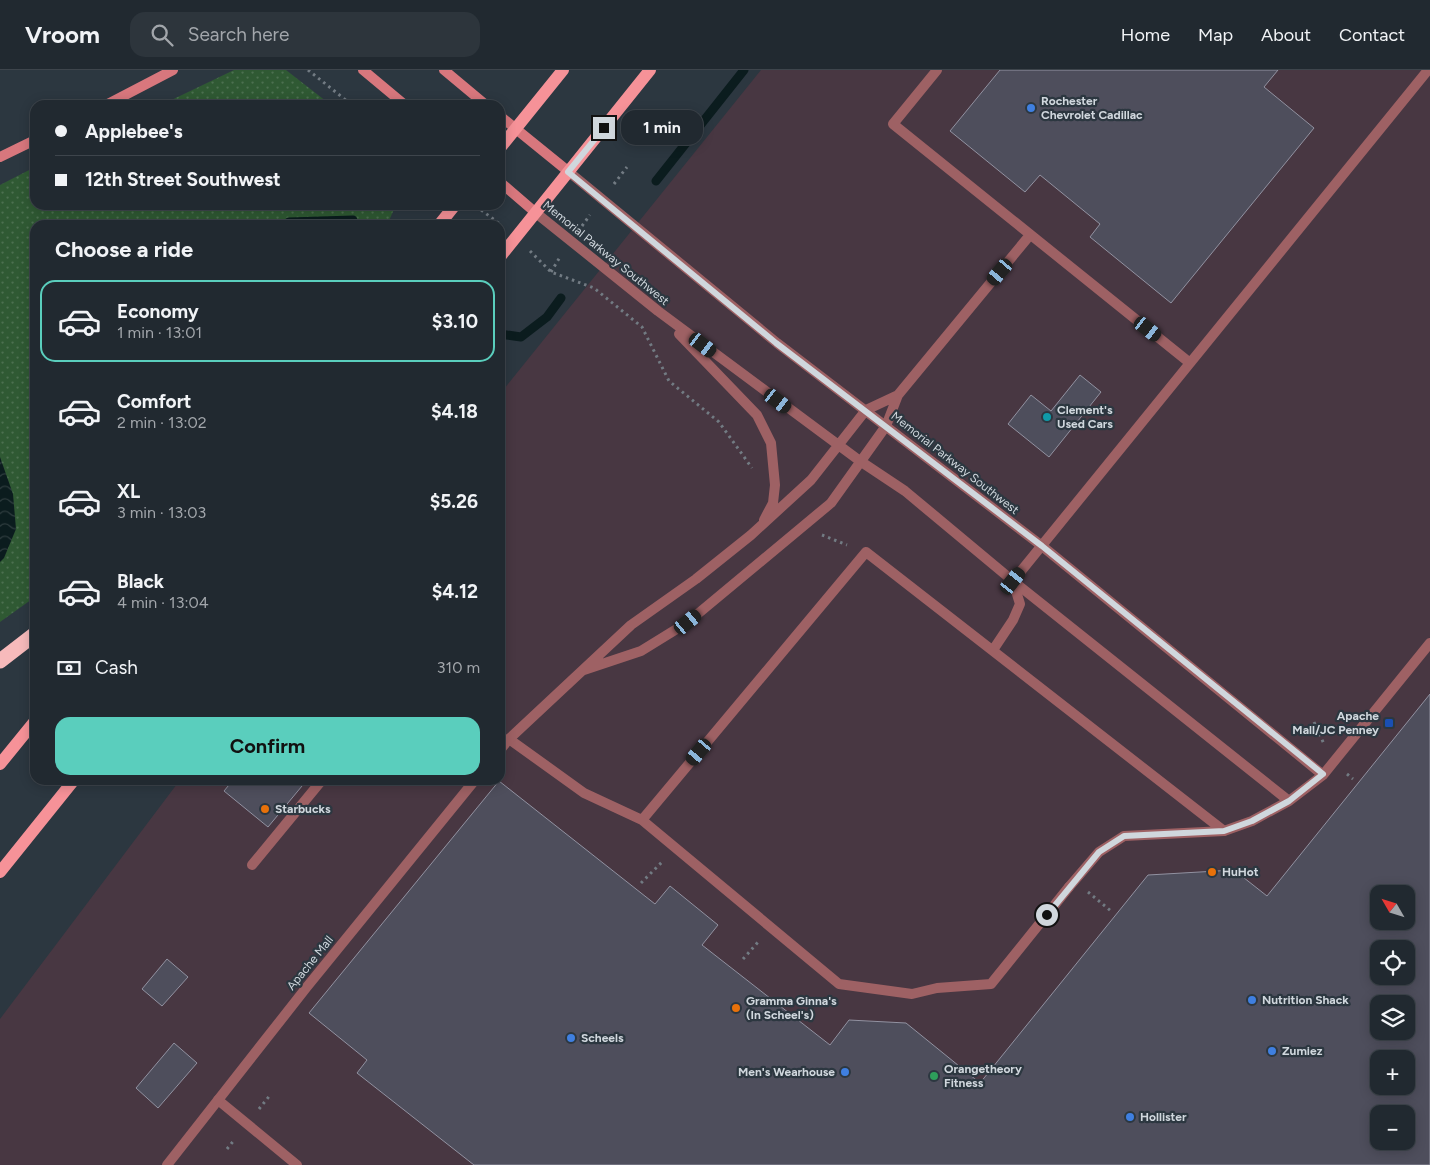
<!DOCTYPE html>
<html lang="en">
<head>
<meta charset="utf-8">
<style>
	:root { --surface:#212930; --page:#2d353c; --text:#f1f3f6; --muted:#a2a6ab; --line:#3e454c; --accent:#5acebd }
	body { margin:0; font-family:Figtree,sans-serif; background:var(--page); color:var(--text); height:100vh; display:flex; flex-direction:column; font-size:19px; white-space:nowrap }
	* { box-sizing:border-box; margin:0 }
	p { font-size:16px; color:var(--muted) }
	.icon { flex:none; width:28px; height:28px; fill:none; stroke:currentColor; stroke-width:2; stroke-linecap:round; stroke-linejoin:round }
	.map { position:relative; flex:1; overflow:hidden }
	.sheet { position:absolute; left:30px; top:150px; width:475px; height:565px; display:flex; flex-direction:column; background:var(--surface); border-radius:15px; box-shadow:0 2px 12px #0003,0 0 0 1px var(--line) }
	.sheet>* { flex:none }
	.top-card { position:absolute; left:30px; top:30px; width:475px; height:110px; border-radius:15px; box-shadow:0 2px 12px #0003,0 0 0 1px var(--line); display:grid; align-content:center; height:110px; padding:0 25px; background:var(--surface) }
	.needle { width:32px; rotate:309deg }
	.tools { position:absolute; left:1370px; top:815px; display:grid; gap:10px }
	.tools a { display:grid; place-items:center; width:45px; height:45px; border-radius:10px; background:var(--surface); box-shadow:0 2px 12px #0003,0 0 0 1px var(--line); font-size:25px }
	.end { position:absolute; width:22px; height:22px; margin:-11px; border:6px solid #d0d7dd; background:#111; box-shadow:0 0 0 2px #111 }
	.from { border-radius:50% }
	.bubble { position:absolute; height:35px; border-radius:15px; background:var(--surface); box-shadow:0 2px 12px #0003,0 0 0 1px var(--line); font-size:16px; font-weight:700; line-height:35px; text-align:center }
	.car { position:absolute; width:15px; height:30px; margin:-15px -8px; border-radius:6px; box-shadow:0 0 4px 1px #0007; background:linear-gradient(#222 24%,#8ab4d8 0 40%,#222 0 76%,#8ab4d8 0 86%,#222 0) }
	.top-card b { display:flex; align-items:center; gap:18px; height:48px; font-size:19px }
	.top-card b+b { border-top:1px solid var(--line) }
	.top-card i { width:12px; height:12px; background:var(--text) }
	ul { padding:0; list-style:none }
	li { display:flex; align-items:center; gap:15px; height:82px; margin:0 10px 8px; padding:0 15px; border:2px solid transparent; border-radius:15px }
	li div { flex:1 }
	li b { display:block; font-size:19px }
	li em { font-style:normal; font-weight:700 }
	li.on { border-color:var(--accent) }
	li>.icon { width:45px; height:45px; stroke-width:1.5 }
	h2 { padding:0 25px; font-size:22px; line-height:60px }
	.pay { display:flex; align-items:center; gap:12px; height:55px; padding:0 25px; font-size:19px }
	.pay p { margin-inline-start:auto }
	.button { display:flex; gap:10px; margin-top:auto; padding:10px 25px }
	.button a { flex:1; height:58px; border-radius:15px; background:var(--accent); color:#111; font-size:20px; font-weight:700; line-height:58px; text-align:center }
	header { display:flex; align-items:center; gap:30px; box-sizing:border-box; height:70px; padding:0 25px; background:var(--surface); border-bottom:1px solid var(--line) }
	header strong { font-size:24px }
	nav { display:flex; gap:28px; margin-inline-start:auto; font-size:18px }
	.search { width:350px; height:45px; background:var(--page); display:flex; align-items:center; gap:12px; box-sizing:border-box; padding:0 18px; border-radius:15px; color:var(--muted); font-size:19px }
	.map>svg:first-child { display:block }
	.commercial { fill:#483742; fill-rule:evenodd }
	.grass { fill:url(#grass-dots) }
	.water { fill:url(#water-waves) }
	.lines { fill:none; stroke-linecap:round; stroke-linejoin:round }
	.stream { stroke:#0b1c1e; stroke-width:9 }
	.building { fill:#4e4e5c; stroke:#9292a1; fill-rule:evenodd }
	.path { stroke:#727b83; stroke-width:3; stroke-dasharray:2.5 4; stroke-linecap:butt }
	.lane { stroke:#9e6164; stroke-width:10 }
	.street { stroke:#9e6164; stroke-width:10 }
	.secondary { stroke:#d8777d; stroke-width:10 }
	.primary { stroke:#f69298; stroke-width:12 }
	.highway { stroke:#f7babb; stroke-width:15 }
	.route { stroke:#d0d7dd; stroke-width:6 }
	.shop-dot { fill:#3f7fe0; stroke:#2c3740; stroke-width:2 }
	.culture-dot { fill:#0f9aa8; stroke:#2c3740; stroke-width:2 }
	.transit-dot { fill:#1a4fb4; stroke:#2c3740; stroke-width:2 }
	.food-dot { fill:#e8710a; stroke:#2c3740; stroke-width:2 }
	.leisure-dot { fill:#2e9e5b; stroke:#2c3740; stroke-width:2 }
	.labels { text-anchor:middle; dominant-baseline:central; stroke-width:4.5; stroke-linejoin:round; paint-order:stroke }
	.poi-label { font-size:12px; font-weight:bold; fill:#d0d7dd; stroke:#2c3740; text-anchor:start }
	.street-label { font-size:12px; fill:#d0d7dd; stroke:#2c3740 }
</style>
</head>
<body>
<header>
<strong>Vroom</strong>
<div class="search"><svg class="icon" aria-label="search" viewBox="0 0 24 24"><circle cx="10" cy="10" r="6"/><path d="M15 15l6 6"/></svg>Search here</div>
<nav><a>Home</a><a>Map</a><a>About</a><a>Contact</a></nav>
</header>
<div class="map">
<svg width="1430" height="1095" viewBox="0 0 1430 1095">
	<defs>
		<pattern id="grass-dots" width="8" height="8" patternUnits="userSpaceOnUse" patternTransform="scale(1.25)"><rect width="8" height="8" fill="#2f5933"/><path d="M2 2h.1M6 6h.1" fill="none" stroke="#4c7050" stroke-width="1.8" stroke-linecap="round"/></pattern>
		<pattern id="water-waves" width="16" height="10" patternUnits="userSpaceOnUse" patternTransform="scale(1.25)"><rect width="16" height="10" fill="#0b1c1e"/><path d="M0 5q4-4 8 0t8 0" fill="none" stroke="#2e3c3e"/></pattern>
	</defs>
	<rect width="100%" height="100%" fill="#2c3740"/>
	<path class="commercial" d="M761 0H1430V1095H0V949L180 710H500V324ZM1379 824H1406V851H1379ZM1379 879H1406V906H1379ZM1379 934H1406V961H1379ZM1379 989H1406V1016H1379ZM1379 1044H1406V1071H1379Z"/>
	<path class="grass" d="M234 0H286L331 35H161Z
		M35 97V135H396L387 155H35V527L0 552V115Z"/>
	<path class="water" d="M0 387 13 424 16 459 4 488 0 492Z"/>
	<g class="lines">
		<path class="stream" d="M656 111 744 0
			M286 155 289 152 353 150
			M500 264 521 267 547 247 561 228"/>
	</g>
	<path class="building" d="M1000 0H1278L1264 17 1314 58 1171 233 1090 167 1100 154 1040 105 1025 122 950 61Z
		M1080 305 1101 322 1049 387 1008 354 1031 325 1051 341Z
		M1430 624V1095H474L357 1003 367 990 309 943 499 711 655 834 670 816 718 855 702 875 830 975 849 950 906 953 980 1013 1148 805 1234 800 1267 826ZM1379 824H1406V851H1379ZM1379 879H1406V906H1379ZM1379 934H1406V961H1379ZM1379 989H1406V1016H1379ZM1379 1044H1406V1071H1379Z
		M233 710H307L268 757 224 721Z
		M167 889 188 907 162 936 142 919Z
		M174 973 197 993 158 1038 136 1018Z"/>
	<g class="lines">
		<path class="path" d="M308 0 352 35
			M614 114 627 97
			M476 136 501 155
			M582 156 590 145
			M530 181 551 202 594 218 642 257 669 311 719 352 752 398
			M551 202 560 187
			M822 465 847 475
			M1314 652 1324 674
			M1347 704 1353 709
			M641 813 662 792
			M1088 822 1111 841
			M743 889 759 871
			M259 1039 271 1024
			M227 1079 235 1069"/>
		<path class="lane" d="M937 0 893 54 1190 293
			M866 340 898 325
			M886 356 898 325 1030 165
			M993 580 1013 550 1020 534 1013 511 1428 0
			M509 669 584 723 642 750 839 914 912 924 937 918 991 914 1069 817
			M642 750 866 482 1224 761
			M252 795 322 710
			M218 1030 297 1095"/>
		<path class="street" d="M569 102 777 273 1042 476 1323 705
			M536 143 658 241 860 391 905 421 1013 511 1289 731
			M679 264 757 345 771 373 775 415 773 433 764 450
			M584 600 641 581 688 552 831 433 886 356
			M500 680 509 669 631 555 696 509 751 465 811 410 866 340
			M1069 817 1099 782 1124 766 1224 761 1252 751 1289 731 1323 705 1430 573
			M167 1095 306 918 475 710"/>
		<path class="secondary" d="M363 0 405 35
			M444 0 486 35
			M106 35 173 0
			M500 46 569 102
			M0 87 35 70
			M500 112 536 143"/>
		<path class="primary" d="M500 78 563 0
			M439 155 455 135
			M500 187 650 0
			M0 694 35 651
			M0 802 74 710"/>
		<path class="highway" d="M0 591 35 564"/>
	</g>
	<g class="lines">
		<path class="route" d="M604 58 568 102 776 273 1042 476 1323 704 1289 731 1252 751 1224 761 1124 766 1099 782 1047 845"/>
	</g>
	<g class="shop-dot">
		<circle cx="1031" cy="38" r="5"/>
		<circle cx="1252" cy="930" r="5"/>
		<circle cx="571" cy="968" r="5"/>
		<circle cx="1272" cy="981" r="5"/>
		<circle cx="845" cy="1002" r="5"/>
		<circle cx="1130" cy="1047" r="5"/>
	</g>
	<circle class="culture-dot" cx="1047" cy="347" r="5"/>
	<rect class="transit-dot" x="1384" y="648" width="10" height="10" rx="2.5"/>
	<g class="food-dot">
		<circle cx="265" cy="739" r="5"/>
		<circle cx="1212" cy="802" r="5"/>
		<circle cx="736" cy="938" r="5"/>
	</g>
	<circle class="leisure-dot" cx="934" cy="1006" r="5"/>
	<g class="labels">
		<g class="poi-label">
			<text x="1041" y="31">Rochester<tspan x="1041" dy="14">Chevrolet Cadillac</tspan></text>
			<text x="1057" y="340">Clement's<tspan x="1057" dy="14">Used Cars</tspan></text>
			<text x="1379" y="646" text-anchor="end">Apache<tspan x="1379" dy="14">Mall/JC Penney</tspan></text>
			<text x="275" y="739">Starbucks</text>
			<text x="1222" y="802">HuHot</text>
			<text x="1262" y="930">Nutrition Shack</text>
			<text x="746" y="931">Gramma Ginna's<tspan x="746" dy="14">(In Scheel's)</tspan></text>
			<text x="581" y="968">Scheels</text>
			<text x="1282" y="981">Zumiez</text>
			<text x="944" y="999">Orangetheory<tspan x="944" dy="14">Fitness</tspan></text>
			<text x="835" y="1002" text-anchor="end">Men's Wearhouse</text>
			<text x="1140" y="1047">Hollister</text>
		</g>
		<g class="street-label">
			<text transform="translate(606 183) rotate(39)">Memorial Parkway Southwest</text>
			<text transform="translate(955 393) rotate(38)">Memorial Parkway Southwest</text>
			<text transform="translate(310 893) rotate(-51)">Apache Mall</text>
		</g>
	</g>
</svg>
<div class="tools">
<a><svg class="needle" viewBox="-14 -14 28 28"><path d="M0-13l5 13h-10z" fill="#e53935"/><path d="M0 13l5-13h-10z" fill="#a2a6ab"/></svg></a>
<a><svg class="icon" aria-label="locate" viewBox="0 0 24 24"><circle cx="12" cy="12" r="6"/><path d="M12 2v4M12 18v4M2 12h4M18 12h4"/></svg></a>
<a><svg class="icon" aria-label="layers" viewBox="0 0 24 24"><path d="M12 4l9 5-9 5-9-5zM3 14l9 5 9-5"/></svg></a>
<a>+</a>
<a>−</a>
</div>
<i class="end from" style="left:1047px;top:845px"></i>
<i class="end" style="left:604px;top:58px"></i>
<div class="bubble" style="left:621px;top:40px;width:82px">1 min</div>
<i class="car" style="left:1000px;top:202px;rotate:220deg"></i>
<i class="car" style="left:1148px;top:259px;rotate:128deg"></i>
<i class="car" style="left:703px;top:275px;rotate:127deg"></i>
<i class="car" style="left:778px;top:331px;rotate:127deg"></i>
<i class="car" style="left:1013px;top:511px;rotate:39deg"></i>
<i class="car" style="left:688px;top:552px;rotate:51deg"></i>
<i class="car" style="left:699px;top:682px;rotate:220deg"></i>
<div class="top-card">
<b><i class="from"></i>Applebee's</b>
<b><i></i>12th Street Southwest</b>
</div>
<section class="sheet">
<h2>Choose a ride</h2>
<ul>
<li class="on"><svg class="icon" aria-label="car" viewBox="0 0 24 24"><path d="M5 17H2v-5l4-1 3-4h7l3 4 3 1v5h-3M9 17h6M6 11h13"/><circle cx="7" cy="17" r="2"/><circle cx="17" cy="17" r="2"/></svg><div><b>Economy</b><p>1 min · 13:01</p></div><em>$3.10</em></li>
<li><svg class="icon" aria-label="car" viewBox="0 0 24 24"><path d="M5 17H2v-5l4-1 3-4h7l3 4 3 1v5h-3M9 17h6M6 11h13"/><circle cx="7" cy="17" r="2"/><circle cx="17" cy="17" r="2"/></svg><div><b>Comfort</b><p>2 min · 13:02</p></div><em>$4.18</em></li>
<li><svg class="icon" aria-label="car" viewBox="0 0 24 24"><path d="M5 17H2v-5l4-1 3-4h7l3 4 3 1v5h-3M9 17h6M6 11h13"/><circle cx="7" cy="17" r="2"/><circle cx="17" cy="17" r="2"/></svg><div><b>XL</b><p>3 min · 13:03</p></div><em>$5.26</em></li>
<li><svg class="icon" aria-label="car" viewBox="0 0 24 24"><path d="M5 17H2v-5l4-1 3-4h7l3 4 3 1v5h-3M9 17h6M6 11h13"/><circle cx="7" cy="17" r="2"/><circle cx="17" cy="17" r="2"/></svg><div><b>Black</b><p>4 min · 13:04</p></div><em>$4.12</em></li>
</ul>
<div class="pay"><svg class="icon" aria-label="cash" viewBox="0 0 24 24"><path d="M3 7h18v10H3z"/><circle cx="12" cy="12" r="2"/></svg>Cash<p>310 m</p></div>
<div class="button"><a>Confirm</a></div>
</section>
</div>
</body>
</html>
